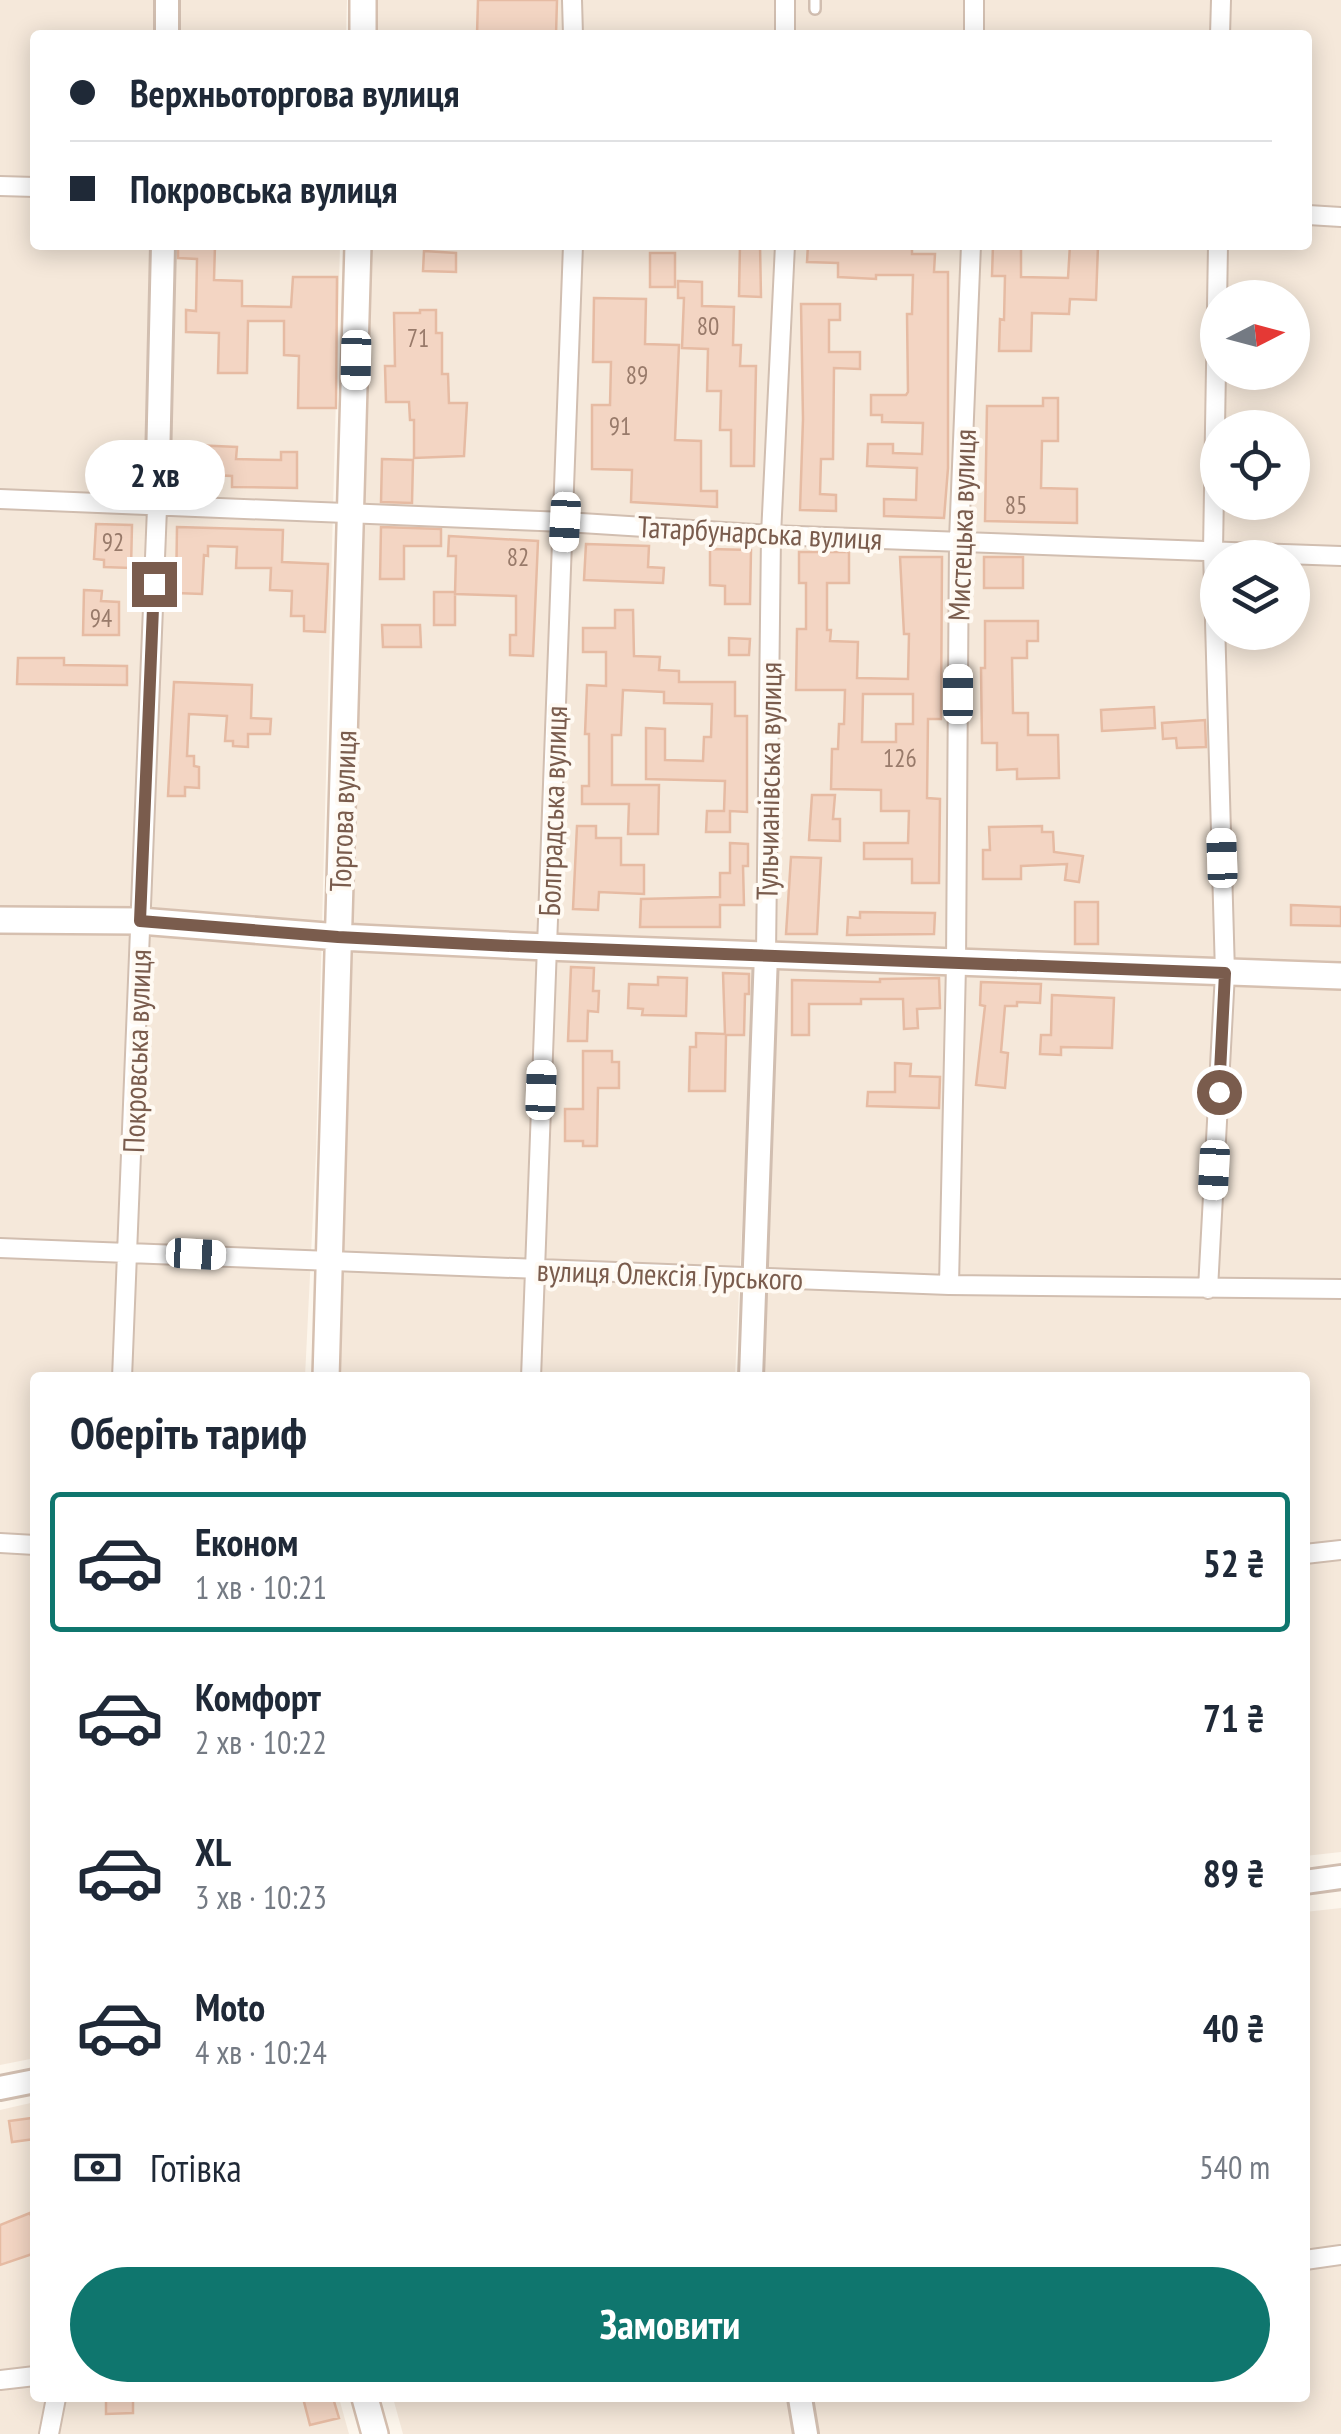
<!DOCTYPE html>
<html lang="uk">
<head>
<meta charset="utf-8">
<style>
	:root { --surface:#fff; --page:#f2f2f3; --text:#1f2937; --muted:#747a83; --line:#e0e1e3; --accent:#0f766e }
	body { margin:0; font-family:"PT Sans Narrow",sans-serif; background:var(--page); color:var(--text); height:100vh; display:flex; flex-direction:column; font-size:38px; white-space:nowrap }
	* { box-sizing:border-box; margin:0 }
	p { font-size:32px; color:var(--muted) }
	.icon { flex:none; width:55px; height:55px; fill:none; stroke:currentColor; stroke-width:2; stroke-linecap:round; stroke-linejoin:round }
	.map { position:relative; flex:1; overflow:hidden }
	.details { position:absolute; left:30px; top:1372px; width:1280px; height:1030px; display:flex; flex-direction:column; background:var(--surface); border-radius:10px; box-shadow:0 5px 25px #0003 }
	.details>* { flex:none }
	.top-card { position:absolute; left:30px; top:30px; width:1282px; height:220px; border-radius:10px; box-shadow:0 5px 25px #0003; display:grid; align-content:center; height:220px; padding:0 40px; background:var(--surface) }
	.needle { width:65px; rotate:84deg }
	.fabs { position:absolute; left:1200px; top:280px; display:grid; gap:20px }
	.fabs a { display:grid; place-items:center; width:110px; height:110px; border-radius:50%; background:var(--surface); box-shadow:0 5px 25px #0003; font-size:50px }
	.end { position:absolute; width:45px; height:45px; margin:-22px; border:12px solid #7a5c4d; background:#fff; box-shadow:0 0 0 5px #fff }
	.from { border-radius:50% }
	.bubble { position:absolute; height:70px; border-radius:35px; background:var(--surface); box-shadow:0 5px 25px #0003; font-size:32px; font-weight:700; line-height:70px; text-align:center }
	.car { position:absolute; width:30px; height:60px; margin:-30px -15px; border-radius:12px; box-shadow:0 0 8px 2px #0007; background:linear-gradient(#fff 24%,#345 0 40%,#fff 0 76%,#345 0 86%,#fff 0) }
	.top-card b { display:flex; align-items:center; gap:35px; height:95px; font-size:38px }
	.top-card b+b { border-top:2px solid var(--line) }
	.top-card i { width:25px; height:25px; background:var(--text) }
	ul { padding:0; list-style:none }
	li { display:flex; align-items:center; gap:30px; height:140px; margin:0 20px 15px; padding:0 20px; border:5px solid transparent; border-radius:10px }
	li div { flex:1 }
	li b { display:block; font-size:38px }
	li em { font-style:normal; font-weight:700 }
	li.current { border-color:var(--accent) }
	li>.icon { width:90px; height:90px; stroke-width:1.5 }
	h2 { padding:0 40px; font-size:45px; line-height:120px }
	.pay { display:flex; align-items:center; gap:25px; height:110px; padding:0 40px; font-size:38px }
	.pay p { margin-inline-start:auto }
	.button { display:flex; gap:20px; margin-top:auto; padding:20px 40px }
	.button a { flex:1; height:115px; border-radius:60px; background:var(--accent); color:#fff; font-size:40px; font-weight:700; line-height:115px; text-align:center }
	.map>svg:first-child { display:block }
	.residential { fill:#f5e8da; fill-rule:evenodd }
	.building { fill:#f3d5c3; stroke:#e6bba3; stroke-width:2.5; fill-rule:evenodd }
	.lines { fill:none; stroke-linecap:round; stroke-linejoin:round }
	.service-casing { stroke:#d1beb0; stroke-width:14 }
	.minor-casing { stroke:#d1beb0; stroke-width:22 }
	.tertiary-casing { stroke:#d1beb0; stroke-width:28 }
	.secondary-casing { stroke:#d6c0b0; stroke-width:30 }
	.service { stroke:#fff; stroke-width:9 }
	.minor { stroke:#fff; stroke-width:18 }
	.tertiary { stroke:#fff; stroke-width:22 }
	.secondary { stroke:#fff; stroke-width:25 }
	.route { stroke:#7a5c4d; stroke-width:12 }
	.labels { text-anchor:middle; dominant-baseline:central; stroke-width:8; stroke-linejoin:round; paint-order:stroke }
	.number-label { font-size:25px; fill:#987a6a }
	.street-label { font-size:30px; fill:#7a5c4d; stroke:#fffaf3 }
</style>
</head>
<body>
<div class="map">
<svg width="1341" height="2434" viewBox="0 0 1341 2434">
	<rect width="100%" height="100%" fill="#fdf6ec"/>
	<path class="residential" d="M0 0H347L346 35H35V245H340L316 1153 305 1377 35 1378V2058L0 2065Z
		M374 0H1341V961L360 929 350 921 368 245H1308V35H373ZM1218 298H1292V372H1218ZM1218 428H1292V502H1218ZM1218 558H1292V632H1218Z
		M360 947 754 967 735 1377 333 1378 348 957Z
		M774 966 1341 984V1852L1305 1856V1378H758Z
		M1341 1908V2434H817L812 2398H1305V1912Z
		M35 2102V2398H339L349 2434H0V2110Z
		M393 2398H789L798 2434H403Z"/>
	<path class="building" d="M478 0H557L556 35H477Z
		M178 245H215L214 280 242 281V306L291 307 293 277H337L336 408H298L299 356 284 355V321H248L247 373H218L219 333 186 332V310L196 311 197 259 178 258Z
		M740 245H760L761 297 739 296Z
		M808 245H912V254H935L934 272H948V468L944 518 884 516V499L916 500 917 468 867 466 868 444H893V453L922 454 923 423 882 422V415H871V395H906L908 392 907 314H912L913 275H876V279L838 277V263L807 262Z
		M993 245H1021V277L1068 278 1070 245 1098 246 1096 300 1070 299 1069 314 1032 313 1031 351H999L1000 319 1004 320 1005 276H992Z
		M424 251 456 253V272L423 271Z
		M650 253H675V287H650Z
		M678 281 702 282V306L734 307 733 345H741L740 366H756L754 466H731V430H720L721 391H707L708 349 682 348 684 298H678Z
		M594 298 646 299 645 344 679 345 675 440 701 441V491H717V507L631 502 632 470 592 469V405H610L611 362H593Z
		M801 304H840V320H829V352H860V369L834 368 833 459H821L820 494 836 495V511L800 510 803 419Z
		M420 310H436V333H442V374H448L449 403H467L464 456 414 458V420H410L409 402H386L385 366H395L394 313H420Z
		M1043 398H1058V441H1042L1041 488 1077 489V523L985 521 987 406H1043Z
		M193 445 237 447 236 459 281 460V452H297V488L232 487V476L192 474Z
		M382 459 413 460 412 503 381 502Z
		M96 524 132 525 131 568 104 567V560L94 559Z
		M177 527 283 530 282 562 328 564 325 632 304 631V616H291L292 591 270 590 271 568H236L237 547 208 546V556L204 555 202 594 176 593Z
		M381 527 441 529V546H404V579H380Z
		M449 536 538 541 533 656 510 655V635H516V596L455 594 456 556H448Z
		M586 544 649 546 648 567 664 568 663 583 584 580Z
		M710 549 751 550 750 604H725V586L710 585Z
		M799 552H849V583H827V630H831L830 641 858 642 857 678 908 679 909 634H904L900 557H942L941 719H928L927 798 940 799 939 883H912V859H864V843H908L909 811H881V790L831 789 832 749H838L839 724H844L845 690H796L797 629H806V583H799ZM863 694H913V724H896V742H862Z
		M984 557H1023V588H984Z
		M84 590 102 591 101 601 119 602V635H83Z
		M434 592H455V625H434Z
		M615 610H633L634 656 660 657 659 670 679 671V682H735V716H747V812L730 811V832H706L707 811H724L725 781 646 779V728L665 729V760L703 761 704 737H711L712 704 664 703V692L623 690 621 735H612V785H659L658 834H628L629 804H582V786H589V734H585L587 685 606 686V652H583V628H615Z
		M985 621H1038V641H1027V658H1012L1013 713H1028V735H1058L1059 778 1017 779V769L997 770V743H982L981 668H985Z
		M382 625H420L421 647H383Z
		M729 638 750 639 749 655H729Z
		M18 658H64V665L127 666V685L17 684Z
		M174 682 252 685 251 718 271 719 270 734H248V747L233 746V741H225L227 716 189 714 187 756H194V766L199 767V788L185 787V796H168Z
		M1154 707 1155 728 1102 731 1101 710Z
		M1205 720 1206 747 1177 748 1176 738 1163 739 1162 723Z
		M812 795H835L833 819H840V841L809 840Z
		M577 826H596V838H621V865H644V894L599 892 598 910 573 909Z
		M1042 826V832H1053L1054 852 1083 856 1079 882 1065 880 1067 864 1021 866V879H983V850H990L989 827Z
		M730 843 748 844V866H743L744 905H720V927H640L641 899 720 897V873H730Z
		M791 857 821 858 817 934H786Z
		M1075 902H1098V944H1075Z
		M1291 905 1341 907V926L1291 925Z
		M860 912 935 913 934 934 847 935 848 917 860 918Z
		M571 967 594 968 593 991H599L598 1012 588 1011 587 1041H568Z
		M723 973 749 974V994H745L744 1035H726L725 1091H689L690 1047H696V1033L725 1034Z
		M658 977 687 978 686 1016 642 1015 643 1009 628 1008 629 984 658 985Z
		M939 978 940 1008 917 1009 918 1028 904 1029 903 999H861V1004H809V1035H792V980L880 982V979Z
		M981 982 1041 984 1040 1003 1017 1002V1006H1005L1001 1052 1008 1053 1005 1088 976 1085 985 1006 980 1005Z
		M1052 995 1114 998 1112 1048 1061 1047V1055L1040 1054 1041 1035H1051Z
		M583 1051H612V1062H619V1088H598L597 1146H583V1141H565V1109H583Z
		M895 1063 911 1064 910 1076 940 1077 939 1108 867 1106 868 1092H895Z
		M32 2118 35 2139 12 2142 9 2121Z
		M30 2213 35 2227V2253L0 2265V2225Z
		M106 2398H133V2413L106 2414Z
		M303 2398H333L339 2418 310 2425Z"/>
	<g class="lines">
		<defs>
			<path id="service" d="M815 9V0"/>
			<path id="minor" d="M572 0 573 35
				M785 0V35
				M974 35V0
				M1220 35 1221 0
				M0 186 35 187
				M1308 215 1341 217
				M0 499 565 522 771 535 1341 556
				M766 954 771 535 785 245
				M0 1248 949 1285 1341 1289
				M949 1285 956 964 959 540 971 245
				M1208 1289 1225 973 1213 551 1218 245
				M122 1378 157 508
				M531 1378 573 245
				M0 1543 35 1545
				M1305 1554 1341 1550
				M1305 2260 1341 2255
				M0 2380 35 2376
				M49 2434 56 2398"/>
			<path id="tertiary" d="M167 35V0
				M157 508 163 245
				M751 1378 766 954
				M1305 1882 1341 1877
				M0 2088 35 2081
				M800 2398 806 2434"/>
			<path id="secondary" d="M363 35V0
				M0 920 140 921 339 937 546 947 1341 976
				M326 1378 358 245
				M365 2398 375 2434"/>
		</defs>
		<use href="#service" class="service-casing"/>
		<use href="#minor" class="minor-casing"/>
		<use href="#tertiary" class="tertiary-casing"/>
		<use href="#secondary" class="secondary-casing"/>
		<use href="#service" class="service"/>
		<use href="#minor" class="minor"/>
		<use href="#tertiary" class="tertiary"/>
		<use href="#secondary" class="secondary"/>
	</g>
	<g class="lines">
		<path class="route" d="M154 584 140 921 338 937 512 946 1225 973 1219 1092"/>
	</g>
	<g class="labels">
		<g class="number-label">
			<text x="708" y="326">80</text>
			<text x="418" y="338">71</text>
			<text x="637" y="375">89</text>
			<text x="620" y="426">91</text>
			<text x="1016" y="505">85</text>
			<text x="113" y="542">92</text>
			<text x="518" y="557">82</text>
			<text x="101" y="618">94</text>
			<text x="900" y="758">126</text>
		</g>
		<g class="street-label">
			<text transform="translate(961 525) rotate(-88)">Мистецька вулиця</text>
			<text transform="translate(760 532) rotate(3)">Татарбунарська вулиця</text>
			<text transform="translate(768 781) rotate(-89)">Тульчианівська вулиця</text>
			<text transform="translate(342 811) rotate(-88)">Торгова вулиця</text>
			<text transform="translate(552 811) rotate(-88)">Болградська вулиця</text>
			<text transform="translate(136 1051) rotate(-88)">Покровська вулиця</text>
			<text transform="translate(670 1274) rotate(2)">вулиця Олексія Гурського</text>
		</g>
	</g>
</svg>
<div class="fabs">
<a><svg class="needle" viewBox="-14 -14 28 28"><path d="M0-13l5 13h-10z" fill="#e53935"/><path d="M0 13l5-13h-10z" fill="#747a83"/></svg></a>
<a><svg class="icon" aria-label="locate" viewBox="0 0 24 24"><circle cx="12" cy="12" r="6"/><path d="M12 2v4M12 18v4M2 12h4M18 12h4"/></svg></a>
<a><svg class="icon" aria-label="layers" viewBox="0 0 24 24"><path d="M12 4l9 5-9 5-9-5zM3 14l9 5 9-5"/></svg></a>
</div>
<i class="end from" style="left:1219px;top:1092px"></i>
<i class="end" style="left:154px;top:584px"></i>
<div class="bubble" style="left:85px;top:440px;width:140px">2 хв</div>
<i class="car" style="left:356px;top:360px;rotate:181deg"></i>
<i class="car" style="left:565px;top:522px;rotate:183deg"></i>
<i class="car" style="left:958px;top:694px;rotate:0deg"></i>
<i class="car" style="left:1222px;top:858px;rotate:358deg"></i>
<i class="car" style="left:541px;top:1090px;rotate:2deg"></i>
<i class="car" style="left:1214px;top:1170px;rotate:183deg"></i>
<i class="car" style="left:196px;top:1254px;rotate:93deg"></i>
<div class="top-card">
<b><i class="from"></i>Верхньоторгова вулиця</b>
<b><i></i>Покровська вулиця</b>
</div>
<section class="details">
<h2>Оберіть тариф</h2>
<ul>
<li class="current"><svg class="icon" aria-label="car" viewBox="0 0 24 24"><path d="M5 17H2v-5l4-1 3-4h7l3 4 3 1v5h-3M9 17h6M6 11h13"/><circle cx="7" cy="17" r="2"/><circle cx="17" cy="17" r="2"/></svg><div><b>Економ</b><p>1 хв · 10:21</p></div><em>52 ₴</em></li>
<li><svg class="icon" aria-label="car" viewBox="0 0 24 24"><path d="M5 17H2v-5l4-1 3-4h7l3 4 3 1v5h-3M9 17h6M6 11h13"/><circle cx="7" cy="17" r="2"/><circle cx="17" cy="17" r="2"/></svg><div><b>Комфорт</b><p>2 хв · 10:22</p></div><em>71 ₴</em></li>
<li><svg class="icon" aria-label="car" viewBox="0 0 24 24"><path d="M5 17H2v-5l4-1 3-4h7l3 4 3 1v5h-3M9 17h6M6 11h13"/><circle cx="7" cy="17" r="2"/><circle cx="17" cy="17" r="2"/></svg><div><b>XL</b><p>3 хв · 10:23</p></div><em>89 ₴</em></li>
<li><svg class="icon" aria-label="car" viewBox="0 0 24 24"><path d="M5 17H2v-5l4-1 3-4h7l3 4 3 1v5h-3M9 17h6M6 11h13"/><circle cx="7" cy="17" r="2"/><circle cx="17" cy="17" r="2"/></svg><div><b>Moto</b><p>4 хв · 10:24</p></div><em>40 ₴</em></li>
</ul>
<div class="pay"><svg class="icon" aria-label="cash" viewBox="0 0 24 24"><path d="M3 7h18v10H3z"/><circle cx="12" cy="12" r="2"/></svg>Готівка<p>540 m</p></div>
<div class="button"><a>Замовити</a></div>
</section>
</div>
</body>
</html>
